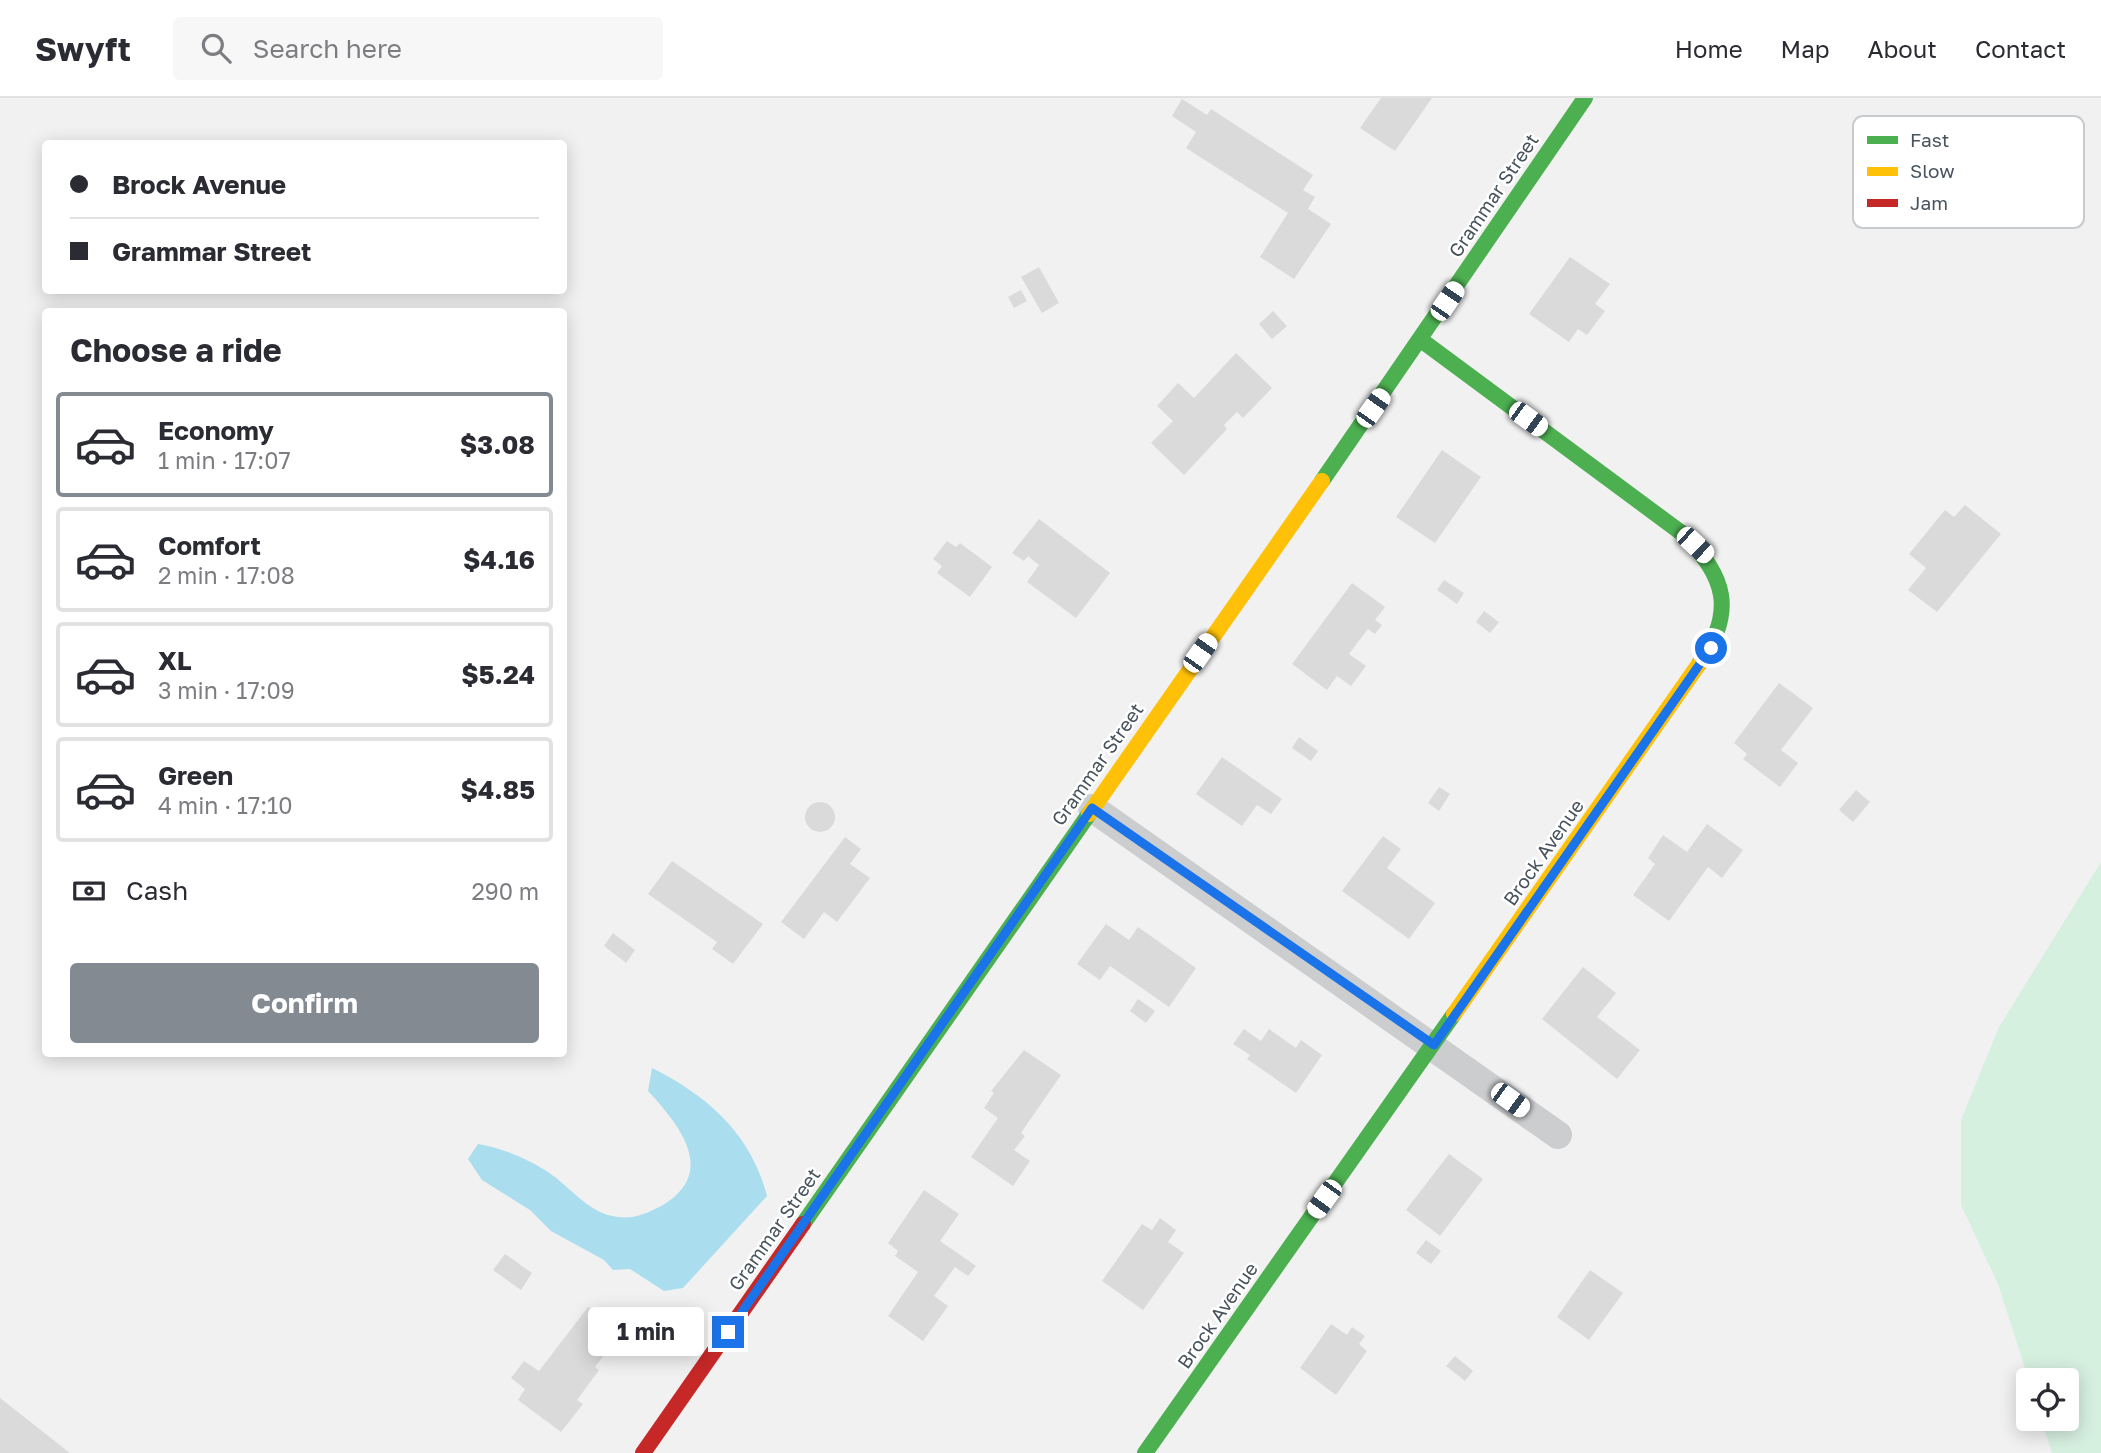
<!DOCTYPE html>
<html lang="en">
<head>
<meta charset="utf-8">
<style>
	:root { --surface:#fff; --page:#f7f7f7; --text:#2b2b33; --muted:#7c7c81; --line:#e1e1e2; --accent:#838a91 }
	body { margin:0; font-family:"Golos Text",sans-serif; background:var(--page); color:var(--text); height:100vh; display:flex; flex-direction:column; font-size:26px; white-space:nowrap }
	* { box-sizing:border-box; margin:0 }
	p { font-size:23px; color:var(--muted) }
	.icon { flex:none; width:38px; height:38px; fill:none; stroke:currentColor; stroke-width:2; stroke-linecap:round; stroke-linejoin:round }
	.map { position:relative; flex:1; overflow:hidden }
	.side { position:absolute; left:42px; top:210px; width:525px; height:749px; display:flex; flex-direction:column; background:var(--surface); border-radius:7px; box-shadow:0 4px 18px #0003 }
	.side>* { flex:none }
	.hud { position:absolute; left:42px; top:42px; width:525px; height:154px; border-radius:7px; box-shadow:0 4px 18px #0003; display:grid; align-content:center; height:154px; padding:0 28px; background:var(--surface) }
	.controls { position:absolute; left:2016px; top:1270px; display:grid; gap:14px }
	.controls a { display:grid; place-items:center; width:63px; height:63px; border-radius:7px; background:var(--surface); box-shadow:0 4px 18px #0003; font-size:35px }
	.end { position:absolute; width:32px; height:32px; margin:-16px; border:9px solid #1a73e8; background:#fff; box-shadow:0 0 0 4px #fff }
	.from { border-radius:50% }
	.bubble { position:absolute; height:49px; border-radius:7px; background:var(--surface); box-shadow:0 4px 18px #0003; font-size:23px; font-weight:700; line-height:49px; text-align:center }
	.car { position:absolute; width:21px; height:42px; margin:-21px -10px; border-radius:9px; box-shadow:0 0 5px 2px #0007; background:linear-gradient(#fff 24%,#345 0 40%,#fff 0 76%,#345 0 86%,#fff 0) }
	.hud b { display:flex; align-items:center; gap:24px; height:66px; font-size:26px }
	.hud b+b { border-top:2px solid var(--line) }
	.hud i { width:18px; height:18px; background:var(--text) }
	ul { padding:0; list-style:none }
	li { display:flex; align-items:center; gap:21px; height:105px; margin:0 14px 10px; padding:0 14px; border:4px solid var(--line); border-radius:7px }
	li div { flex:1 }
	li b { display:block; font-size:26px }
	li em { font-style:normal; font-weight:700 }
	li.current { border-color:var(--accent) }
	li>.icon { width:63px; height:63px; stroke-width:1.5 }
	h2 { padding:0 28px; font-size:32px; line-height:84px }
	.pay { display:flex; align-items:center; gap:18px; height:77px; padding:0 28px; font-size:26px }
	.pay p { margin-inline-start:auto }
	.cta { display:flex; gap:14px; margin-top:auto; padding:14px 28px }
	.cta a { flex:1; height:80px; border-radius:7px; background:var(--accent); color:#fff; font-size:28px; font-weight:700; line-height:80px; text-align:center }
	header { display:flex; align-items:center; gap:42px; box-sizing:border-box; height:98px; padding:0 35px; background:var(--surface); border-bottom:2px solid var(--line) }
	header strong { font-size:33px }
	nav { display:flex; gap:38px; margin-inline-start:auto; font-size:24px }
	.search { width:490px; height:63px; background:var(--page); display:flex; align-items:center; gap:18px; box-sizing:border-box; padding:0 24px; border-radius:7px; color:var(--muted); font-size:26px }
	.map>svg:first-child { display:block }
	.green { fill:#d6f0e0 }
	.water { fill:#aadeee }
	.building { fill:#dadadb }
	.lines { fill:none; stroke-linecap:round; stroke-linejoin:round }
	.street { stroke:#cbcdcf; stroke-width:28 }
	.fast { stroke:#4caf50; stroke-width:16 }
	.slow { stroke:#ffc107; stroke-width:16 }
	.jam { stroke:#c62828; stroke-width:16 }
	.route { stroke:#1a73e8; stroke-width:9 }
	.labels { text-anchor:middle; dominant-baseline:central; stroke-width:5; stroke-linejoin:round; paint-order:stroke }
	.street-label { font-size:19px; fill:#48535d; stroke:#fff }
	.key { fill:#fff; stroke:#c8cbce; stroke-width:2 }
	.key-label { font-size:19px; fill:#48535d }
</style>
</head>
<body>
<header>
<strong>Swyft</strong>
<div class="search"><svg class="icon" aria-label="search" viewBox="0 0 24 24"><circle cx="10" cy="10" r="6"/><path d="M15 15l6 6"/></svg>Search here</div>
<nav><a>Home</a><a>Map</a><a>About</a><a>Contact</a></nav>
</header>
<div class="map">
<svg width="2101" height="1355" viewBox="0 0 2101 1355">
	<rect width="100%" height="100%" fill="#f1f1f1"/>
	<path class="green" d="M2101 764V1355H2052L2041 1321H2067V1283H2029L1998 1186 1961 1107V1022L1999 929Z"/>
	<path class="water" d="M652 970C708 998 751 1036 767 1098L683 1190 664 1193 630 1171 613 1172 604 1162 551 1133 530 1112 482 1082 468 1061 478 1046C499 1049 525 1060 543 1071 568 1085 587 1116 618 1119 635 1121 648 1115 663 1107 718 1073 679 1027 648 993Z"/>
	<path class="building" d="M1381 0H1432L1395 53 1360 30Z
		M1182 1 1207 17 1211 11 1313 77 1303 92 1315 99 1308 111 1331 126 1294 181 1260 159 1288 115 1186 50 1196 34 1172 18Z
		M1570 159 1610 186 1595 206 1605 213 1587 237 1578 231 1569 244 1529 216Z
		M1039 169 1059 205 1042 215 1021 179Z
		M1021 192 1027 203 1014 210 1008 199Z
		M1273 213 1287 228 1272 241 1259 226Z
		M1236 255 1272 290 1243 320 1237 314 1224 327 1227 331 1184 377 1151 345 1173 323 1157 308 1178 285 1194 300Z
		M1442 352 1481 379 1435 445 1396 419Z
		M1965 407 2001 436 1937 514 1908 492 1926 470 1909 456 1945 412 1954 419Z
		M1039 421 1110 475 1076 520 1027 484 1039 467 1028 458 1024 463 1012 455Z
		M947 443 956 449 960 445 992 469 970 499 937 475 942 468 933 461Z
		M1444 482 1464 495 1457 506 1437 492Z
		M1352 485 1385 509 1375 522 1382 527 1375 536 1368 531 1349 556 1366 568 1351 588 1337 578 1327 592 1292 566Z
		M1484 513 1499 524 1490 535 1476 524Z
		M1779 585 1813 610 1781 652 1798 665 1780 689 1743 661 1747 656 1734 645Z
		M1299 639 1318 653 1311 663 1292 650Z
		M1222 659 1282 701 1271 716 1257 707 1242 728 1196 696Z
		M1439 689 1450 696 1439 713 1428 705Z
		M1856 692 1870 704 1853 724 1839 712Z
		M805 719a15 15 0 1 1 30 0a15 15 0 1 1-30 0Z
		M1707 726 1743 752 1722 780 1708 769 1669 823 1633 797 1655 766 1648 760 1663 737 1687 754Z
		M1383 738 1401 751 1387 770 1435 805 1409 841 1342 793Z
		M845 739 861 751 850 766 870 780 837 824 824 814 804 841 781 824Z
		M672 763 763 826 733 866 712 851 717 844 648 796Z
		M1106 826 1129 842 1138 829 1196 870 1169 909 1110 868 1100 882 1077 866Z
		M613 835 635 852 626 865 604 848Z
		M1583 869 1616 895 1597 919 1640 952 1617 981 1542 921Z
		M1138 901 1155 913 1146 925 1130 913Z
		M1244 931 1261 943 1269 931 1296 950 1301 942 1322 957 1296 995 1247 961 1250 957 1233 946Z
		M1024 952 1061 977 1021 1035 1025 1038 1014 1052 1030 1063 1013 1088 971 1059 998 1020 984 1010 994 995 991 993Z
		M1449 1056 1483 1081 1440 1138 1406 1112Z
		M924 1092 959 1116 940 1143 976 1168 968 1178 955 1169 934 1198 948 1208 923 1243 888 1218 918 1174 895 1158 898 1153 888 1145Z
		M1160 1120 1176 1132 1168 1144 1184 1155 1143 1212 1102 1183 1142 1126 1152 1132Z
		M1426 1142 1441 1153 1431 1166 1416 1155Z
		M505 1156 532 1175 521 1192 493 1172Z
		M1590 1172 1623 1195 1589 1242 1557 1219Z
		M588 1209 621 1234 595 1269 599 1272 577 1302 583 1306 561 1334 518 1302 525 1291 511 1280 524 1263 539 1273Z
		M1331 1226 1347 1237 1352 1229 1365 1238 1359 1246 1367 1253 1336 1297 1300 1270Z
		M1455 1258 1473 1273 1465 1283 1446 1268Z
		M0 1300 70 1355H0Z"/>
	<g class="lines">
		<path class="street" d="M1092 710 1558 1037"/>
		<path class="fast" d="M1421 242 1683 436C1726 478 1736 514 1699 566
			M1322 383 1585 0
			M803 1126 1089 716
			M1145 1355 1454 916"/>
		<path class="slow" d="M1089 716 1322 383
			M1454 916 1699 566"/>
		<path class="jam" d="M643 1355 803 1126"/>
	</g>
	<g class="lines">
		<path class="route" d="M728 1234 1092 710 1434 947 1711 550"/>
	</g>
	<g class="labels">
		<g class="street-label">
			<text transform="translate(1493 97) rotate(-56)">Grammar Street</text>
			<text transform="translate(1097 666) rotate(-55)">Grammar Street</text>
			<text transform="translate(1543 754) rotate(-55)">Brock Avenue</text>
			<text transform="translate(774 1131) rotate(-55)">Grammar Street</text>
			<text transform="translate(1217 1217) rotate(-55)">Brock Avenue</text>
		</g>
	</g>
	<rect x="1853" y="18" width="231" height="112" rx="10" class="key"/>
	<rect x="1867" y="38" width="31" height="8" fill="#4caf50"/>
	<rect x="1867" y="69" width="31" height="9" fill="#ffc107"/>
	<rect x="1867" y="101" width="31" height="8" fill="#c62828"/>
	<g class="key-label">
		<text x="1910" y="49">Fast</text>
		<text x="1910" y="80">Slow</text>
		<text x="1910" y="112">Jam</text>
	</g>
</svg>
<div class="controls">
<a><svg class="icon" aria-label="locate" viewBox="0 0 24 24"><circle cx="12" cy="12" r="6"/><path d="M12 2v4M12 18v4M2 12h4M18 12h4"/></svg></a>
</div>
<i class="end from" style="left:1711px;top:550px"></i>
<i class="end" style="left:728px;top:1234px"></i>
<div class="bubble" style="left:588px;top:1209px;width:116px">1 min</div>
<i class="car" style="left:1447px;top:203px;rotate:34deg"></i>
<i class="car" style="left:1373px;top:310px;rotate:35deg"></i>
<i class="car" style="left:1528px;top:321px;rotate:126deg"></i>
<i class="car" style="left:1695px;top:447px;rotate:133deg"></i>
<i class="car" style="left:1200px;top:555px;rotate:35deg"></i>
<i class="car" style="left:1510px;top:1002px;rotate:126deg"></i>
<i class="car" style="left:1324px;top:1101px;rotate:216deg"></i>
<div class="hud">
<b><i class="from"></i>Brock Avenue</b>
<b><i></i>Grammar Street</b>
</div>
<section class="side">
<h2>Choose a ride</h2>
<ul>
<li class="current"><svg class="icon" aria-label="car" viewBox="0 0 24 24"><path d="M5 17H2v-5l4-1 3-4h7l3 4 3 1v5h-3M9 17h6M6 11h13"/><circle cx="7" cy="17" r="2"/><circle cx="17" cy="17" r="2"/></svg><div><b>Economy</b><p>1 min · 17:07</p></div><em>$3.08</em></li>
<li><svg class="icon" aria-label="car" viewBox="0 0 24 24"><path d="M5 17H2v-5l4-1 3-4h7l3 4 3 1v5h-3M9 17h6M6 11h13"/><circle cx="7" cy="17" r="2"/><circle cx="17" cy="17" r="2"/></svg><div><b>Comfort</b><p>2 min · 17:08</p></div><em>$4.16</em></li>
<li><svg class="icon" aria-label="car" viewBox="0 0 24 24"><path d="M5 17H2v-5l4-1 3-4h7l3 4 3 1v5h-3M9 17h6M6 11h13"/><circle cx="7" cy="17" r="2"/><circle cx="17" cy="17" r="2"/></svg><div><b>XL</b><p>3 min · 17:09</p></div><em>$5.24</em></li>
<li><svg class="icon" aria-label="car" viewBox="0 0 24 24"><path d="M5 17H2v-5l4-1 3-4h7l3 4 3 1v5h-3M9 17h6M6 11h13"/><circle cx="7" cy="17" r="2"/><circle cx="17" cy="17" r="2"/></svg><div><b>Green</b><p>4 min · 17:10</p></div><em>$4.85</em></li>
</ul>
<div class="pay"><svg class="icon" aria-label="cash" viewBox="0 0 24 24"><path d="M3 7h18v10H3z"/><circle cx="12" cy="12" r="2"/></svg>Cash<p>290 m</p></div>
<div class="cta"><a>Confirm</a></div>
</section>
</div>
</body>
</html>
